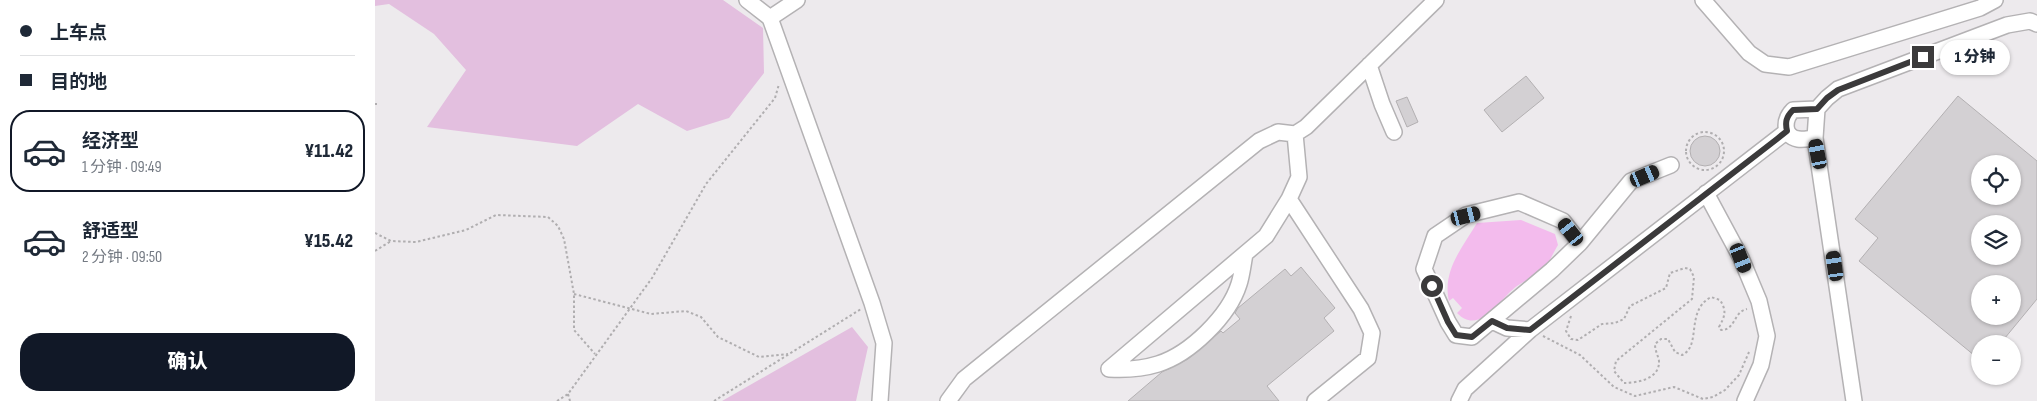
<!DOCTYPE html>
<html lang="zh">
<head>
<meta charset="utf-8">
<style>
	:root { --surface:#fff; --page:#f2f2f3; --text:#1f2937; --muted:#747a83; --line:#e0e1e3; --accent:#111827 }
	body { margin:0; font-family:"Sofia Sans Condensed","Noto Sans SC",sans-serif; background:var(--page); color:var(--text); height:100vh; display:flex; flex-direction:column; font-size:19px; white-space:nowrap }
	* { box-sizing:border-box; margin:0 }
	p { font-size:16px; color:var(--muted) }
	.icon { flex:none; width:28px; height:28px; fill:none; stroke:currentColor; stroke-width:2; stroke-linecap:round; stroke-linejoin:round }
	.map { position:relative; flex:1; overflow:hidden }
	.sheet { display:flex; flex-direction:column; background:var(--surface); width:375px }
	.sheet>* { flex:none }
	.guide { display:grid; align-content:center; height:110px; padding:0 20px; background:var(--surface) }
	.controls { position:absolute; left:1596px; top:155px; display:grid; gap:10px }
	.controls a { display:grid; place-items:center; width:50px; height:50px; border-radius:50%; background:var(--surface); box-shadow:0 1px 4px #0004; font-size:25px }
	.end { position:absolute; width:22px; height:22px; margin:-11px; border:6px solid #3b3a3b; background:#fff; box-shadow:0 0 0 2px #fff }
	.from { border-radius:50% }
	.bubble { position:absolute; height:35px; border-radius:18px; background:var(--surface); box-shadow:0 1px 4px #0004; font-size:16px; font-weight:800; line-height:35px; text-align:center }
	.car { position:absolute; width:15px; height:30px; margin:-15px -8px; border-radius:6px; box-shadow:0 0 4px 1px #0007; background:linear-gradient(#222 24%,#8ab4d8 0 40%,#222 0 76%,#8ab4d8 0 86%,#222 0) }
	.guide b { display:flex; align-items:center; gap:18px; height:48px; font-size:19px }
	.guide b+b { border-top:1px solid var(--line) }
	.guide i { width:12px; height:12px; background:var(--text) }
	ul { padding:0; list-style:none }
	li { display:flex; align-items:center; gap:15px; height:82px; margin:0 10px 8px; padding:0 10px; border:2px solid transparent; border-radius:20px }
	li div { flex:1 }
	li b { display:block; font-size:19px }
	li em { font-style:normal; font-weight:800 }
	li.on { border-color:var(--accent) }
	li>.icon { width:45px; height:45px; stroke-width:1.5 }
	.action { display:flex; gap:10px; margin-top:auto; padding:10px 20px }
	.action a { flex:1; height:58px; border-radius:20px; background:var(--accent); color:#fff; font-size:20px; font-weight:800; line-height:58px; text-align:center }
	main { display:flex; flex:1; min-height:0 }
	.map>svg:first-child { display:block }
	.green { fill:#e3bfdf }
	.water { fill:#f3bbed }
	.building { fill:#d3d0d3; stroke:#b3b0b2; fill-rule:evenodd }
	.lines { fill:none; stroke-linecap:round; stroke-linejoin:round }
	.minor-casing { stroke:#b4b2b4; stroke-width:18 }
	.path { stroke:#b0aeb0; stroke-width:2; stroke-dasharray:2.5 2.5; stroke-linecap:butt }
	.minor { stroke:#fff; stroke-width:15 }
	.route { stroke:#3b3a3b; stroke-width:6 }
</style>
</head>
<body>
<main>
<section class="sheet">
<div class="guide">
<b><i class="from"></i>上车点</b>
<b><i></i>目的地</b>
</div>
<ul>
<li class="on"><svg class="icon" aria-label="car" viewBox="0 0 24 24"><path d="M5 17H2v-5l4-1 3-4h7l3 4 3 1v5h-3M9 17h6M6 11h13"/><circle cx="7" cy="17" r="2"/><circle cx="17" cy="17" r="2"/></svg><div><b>经济型</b><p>1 分钟 · 09:49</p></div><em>¥11.42</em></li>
<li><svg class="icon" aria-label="car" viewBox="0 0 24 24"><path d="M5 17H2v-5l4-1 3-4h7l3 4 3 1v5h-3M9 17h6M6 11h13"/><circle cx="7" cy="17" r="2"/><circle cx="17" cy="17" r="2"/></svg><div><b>舒适型</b><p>2 分钟 · 09:50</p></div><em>¥15.42</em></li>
</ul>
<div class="action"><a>确认</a></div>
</section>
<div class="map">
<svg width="1662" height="401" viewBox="0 0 1662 401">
	<rect width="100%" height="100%" fill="#edeaed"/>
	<path class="green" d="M0 0H348L388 28 389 73 354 118 312 131 263 104 202 146 52 127 91 70 59 34 14 4 0 6Z
		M477 327 493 347 481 401H347Z"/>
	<path class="water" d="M1146 220 1180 234 1183 245C1178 253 1173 266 1166 272 1159 278 1149 281 1142 286 1126 297 1105 337 1082 313L1087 308 1078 298 1074 301C1067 271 1087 248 1102 223Z"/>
	<path class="building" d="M1151 76 1169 98 1127 132 1109 110Z
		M1583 96 1662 161V299L1625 344H1605V360L1484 261 1503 238 1480 219ZM1605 164H1638V196H1605ZM1605 224H1638V256H1605ZM1605 284H1638V316H1605Z
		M1032 97 1043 122 1032 127 1021 101Z
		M1315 151a15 15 0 1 1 30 0a15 15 0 1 1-30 0Z
		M926 267 960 308 949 318 959 331 892 386 904 401H753L787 372 813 359 846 331 848 333 865 319 860 313 863 308 910 269 916 276Z"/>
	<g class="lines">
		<defs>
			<path id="minor" d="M372 0 395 18
				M422 0 395 18 497 303 509 343 505 401
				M1328 0 1374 53 1390 64 1414 67 1605 8 1620 0
				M994 65 1007 104 1019 132
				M1442 109 1452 98 1463 89 1632 25 1655 21 1662 24
				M1440 138C1435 138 1429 140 1423 139 1407 136 1409 119 1418 110L1442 109 1440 138 1479 401
				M1331 193 1366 258 1384 301 1392 336 1386 365 1370 401
				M914 199 986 309 997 333 993 358 940 401
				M1144 202 1188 221 1205 243 1177 270 1097 337 1081 335 1073 322 1049 269 1060 236 1091 215Z
				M1205 243 1256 181 1296 165
				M1117 321 1132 328 1155 330
				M734 369 891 236 914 199 924 177 920 134
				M734 369C751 370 767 369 783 364 815 354 854 316 864 284 867 275 868 264 870 254
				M573 401 589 379 884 141 903 132 920 134 931 127 1061 0
				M1084 401 1090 389 1155 330 1412 131"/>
		</defs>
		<use href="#minor" class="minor-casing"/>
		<path class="path" d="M0 104H2
			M1311 151a19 19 0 1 1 38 0a19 19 0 1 1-38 0Z
			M0 233 16 241 41 242 91 230 121 215 173 217 183 226 189 239 199 294V330L220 354
			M0 251 16 241
			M199 294 276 314 311 311 326 317 343 337 384 357 413 354
			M1196 316 1191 331 1196 339 1203 340 1227 324 1240 323 1249 319 1255 306 1291 288 1295 273 1310 268 1315 269 1319 277 1317 299 1241 361 1239 371 1249 383C1262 383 1285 379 1284 361 1283 355 1280 351 1280 344L1286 339H1293L1300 352 1307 355C1327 346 1310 311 1336 297L1345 300C1352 311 1350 316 1344 327L1346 330C1361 330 1358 312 1372 309
			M1168 336 1205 355 1239 387 1260 396 1299 387 1328 399 1338 397 1350 390 1364 375 1374 352
			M193 394 195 401
			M182 401 193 394 277 278 331 184 400 98 404 84
			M339 401 486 309"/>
		<use href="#minor" class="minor"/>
	</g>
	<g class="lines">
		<path class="route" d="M1057 286 1073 322 1081 335 1097 337 1117 321 1132 328 1155 330 1402 139 1412 131C1410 122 1411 117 1418 110L1442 109 1452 98 1463 90 1548 57"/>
	</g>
</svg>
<div class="controls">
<a><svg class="icon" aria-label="locate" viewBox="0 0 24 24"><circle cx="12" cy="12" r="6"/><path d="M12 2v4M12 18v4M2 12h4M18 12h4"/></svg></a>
<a><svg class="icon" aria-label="layers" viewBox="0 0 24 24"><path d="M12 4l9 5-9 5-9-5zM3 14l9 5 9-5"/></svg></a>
<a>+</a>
<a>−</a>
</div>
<i class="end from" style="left:1057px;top:286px"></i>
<i class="end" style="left:1548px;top:57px"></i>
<div class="bubble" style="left:1565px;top:40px;width:70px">1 分钟</div>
<i class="car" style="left:1443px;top:154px;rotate:349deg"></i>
<i class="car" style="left:1270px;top:176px;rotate:67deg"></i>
<i class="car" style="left:1091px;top:216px;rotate:76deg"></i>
<i class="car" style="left:1196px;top:232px;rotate:322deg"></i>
<i class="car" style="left:1366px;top:258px;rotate:158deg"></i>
<i class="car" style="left:1460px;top:266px;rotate:352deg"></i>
</div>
</main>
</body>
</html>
